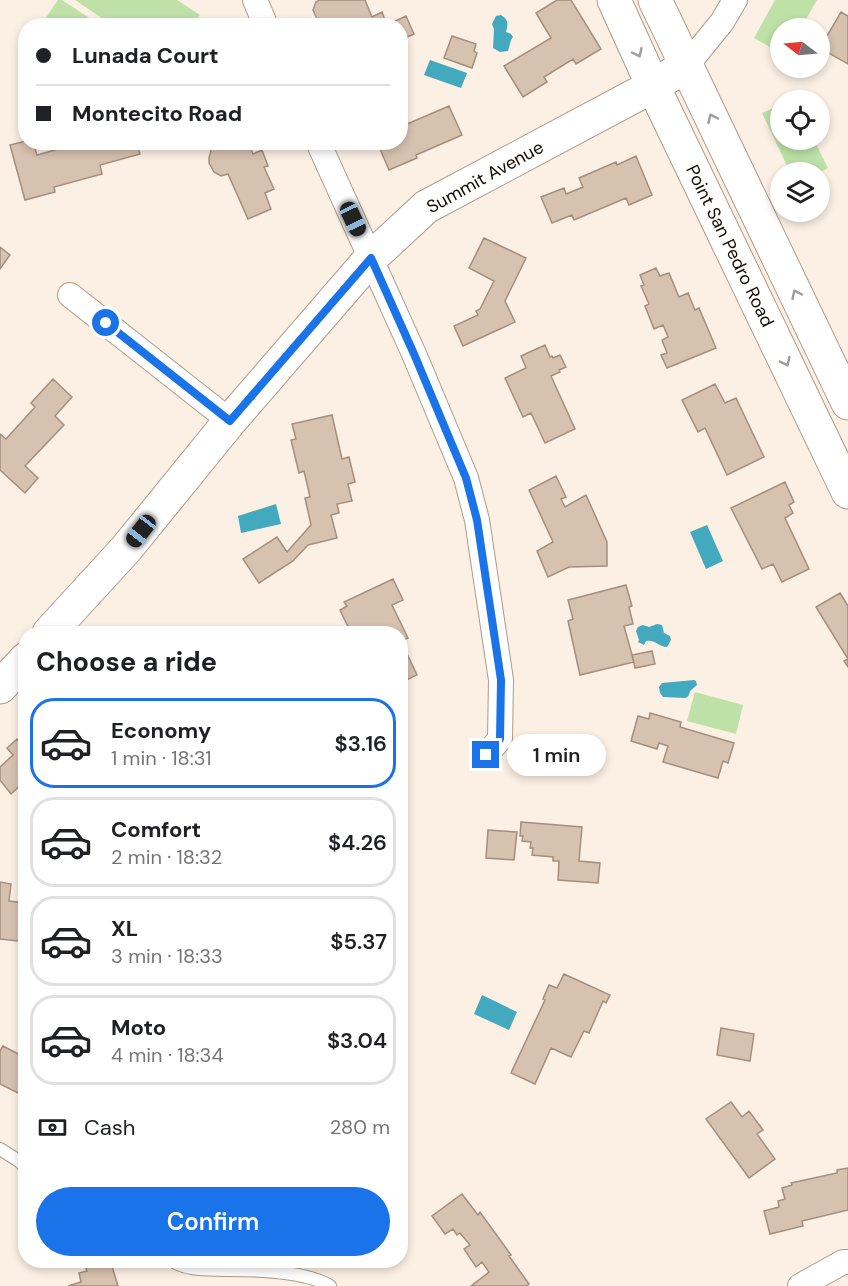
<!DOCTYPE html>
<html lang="en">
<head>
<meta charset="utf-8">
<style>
	:root { --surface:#fff; --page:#f2f2f2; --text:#202124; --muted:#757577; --line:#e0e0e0; --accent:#1a73e8 }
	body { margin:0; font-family:"DM Sans",sans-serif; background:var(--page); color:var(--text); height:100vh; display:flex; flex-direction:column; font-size:22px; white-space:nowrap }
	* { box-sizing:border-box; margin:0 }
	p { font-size:20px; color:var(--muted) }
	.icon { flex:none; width:33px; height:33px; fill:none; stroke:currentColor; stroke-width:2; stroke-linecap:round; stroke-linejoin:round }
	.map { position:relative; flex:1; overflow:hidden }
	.drawer { position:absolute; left:18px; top:626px; width:390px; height:642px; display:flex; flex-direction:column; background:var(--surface); border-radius:24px; box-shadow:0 3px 9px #0003 }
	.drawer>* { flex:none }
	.top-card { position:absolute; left:18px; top:18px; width:390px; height:132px; border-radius:24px; box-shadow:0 3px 9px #0003; display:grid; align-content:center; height:132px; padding:0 18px; background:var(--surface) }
	.needle { width:39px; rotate:286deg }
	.controls { position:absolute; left:770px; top:18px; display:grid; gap:12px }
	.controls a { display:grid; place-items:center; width:60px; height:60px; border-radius:50%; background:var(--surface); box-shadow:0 3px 9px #0003; font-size:30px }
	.end { position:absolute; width:27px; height:27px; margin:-14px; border:8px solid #1a73e8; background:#fff; box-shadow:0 0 0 3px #fff }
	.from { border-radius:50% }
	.bubble { position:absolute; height:42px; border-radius:21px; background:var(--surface); box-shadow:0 3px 9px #0003; font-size:20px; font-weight:600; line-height:42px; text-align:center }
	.car { position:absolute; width:18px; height:36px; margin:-18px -9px; border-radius:8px; box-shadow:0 0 4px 2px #0007; background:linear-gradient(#222 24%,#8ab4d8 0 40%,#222 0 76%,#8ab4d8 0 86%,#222 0) }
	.top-card b { display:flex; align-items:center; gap:21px; height:57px; font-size:22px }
	.top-card b+b { border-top:2px solid var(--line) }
	.top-card i { width:15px; height:15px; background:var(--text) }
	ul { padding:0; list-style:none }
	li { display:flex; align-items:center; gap:18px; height:90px; margin:0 12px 9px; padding:0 6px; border:3px solid var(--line); border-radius:24px }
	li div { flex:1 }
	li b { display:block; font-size:22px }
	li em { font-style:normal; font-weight:600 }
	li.selected { border-color:var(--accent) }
	li>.icon { width:54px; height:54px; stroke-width:1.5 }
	h2 { padding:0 18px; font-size:27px; line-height:72px }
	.pay { display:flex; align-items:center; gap:15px; height:66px; padding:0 18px; font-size:22px }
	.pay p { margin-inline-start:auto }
	.action { display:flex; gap:12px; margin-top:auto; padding:12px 18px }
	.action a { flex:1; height:69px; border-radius:36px; background:var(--accent); color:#fff; font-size:24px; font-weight:600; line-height:69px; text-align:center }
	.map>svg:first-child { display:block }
	.green { fill:#bde1a6 }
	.water { fill:#43a9be }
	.building { fill:#d7c1af; stroke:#a48f7e; stroke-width:1.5 }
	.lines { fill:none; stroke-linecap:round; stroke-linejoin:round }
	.lane-casing { stroke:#ad9b87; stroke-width:14 }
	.street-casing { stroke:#ad9b87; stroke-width:26 }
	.secondary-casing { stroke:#ad9b87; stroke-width:35 }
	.lane { stroke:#fff; stroke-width:12 }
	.street { stroke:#fff; stroke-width:24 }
	.secondary { stroke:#fff; stroke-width:33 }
	.oneway { stroke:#9f9d9b }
	.route { stroke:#1a73e8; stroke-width:8 }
	.labels { text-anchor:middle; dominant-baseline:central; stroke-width:4.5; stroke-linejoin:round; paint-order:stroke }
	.street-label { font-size:18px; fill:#100a04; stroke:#fff }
</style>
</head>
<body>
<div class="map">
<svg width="848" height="1286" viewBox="0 0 848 1286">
	<rect width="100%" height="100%" fill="#fcf0e4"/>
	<path class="green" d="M58 0H62L100 25H41Z
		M75 0H177L200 15 193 25H112Z
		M775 0H817L801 28H780V53L754 38Z
		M780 105V140H814L828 168 819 173 790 172 762 113Z
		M695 692 743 705 736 734 687 721Z"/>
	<path class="water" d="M501 15C509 20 508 24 506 32L511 34 513 37 511 40 508 51 500 52 493 48 494 29 492 24 496 16Z
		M430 60 467 73 461 88 424 75Z
		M276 504 281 524 241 533 238 516Z
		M707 525 723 561 706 569 690 532Z
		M657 624 662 625 664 633 670 636 671 640 667 647C659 647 655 639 646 641L644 645 638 642 639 640 636 631 638 627 643 625 649 627Z
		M694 680 696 681 697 685 690 691 689 695 686 698 663 697 660 693 659 687 662 683Z
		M482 995 517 1012 509 1030 474 1014Z"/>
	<path class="building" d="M319 0H365L372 17 382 12 387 25 406 16 414 34 400 40V26H329L327 21 324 22 317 19 313 10 316 2Z
		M557 0H571L601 49 576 64 573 59 544 77 547 82 523 97 504 66 551 38 536 13Z
		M841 12 848 16V64L820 48Z
		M452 36 476 44 474 51 477 53 472 68 444 58Z
		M449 106 462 135 416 155 417 158 389 170 377 142H400V127Z
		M26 141V142H33L37 155 69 146 68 142H136L140 154 100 165 102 174 54 187 55 192 25 200 10 145Z
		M197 142H248L253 154 262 150 268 166 264 167 274 189 265 193 271 209 248 219 228 174 221 176 214 172 209 163V158L211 150 209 144 199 148Z
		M636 156 652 195 629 205 626 198 574 220 572 215 552 223 541 197 564 188 566 194 583 187 579 178 616 162 617 165Z
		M484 238 526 258 505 301 515 322 463 346 454 326 478 315 476 311 480 309 494 281 469 268Z
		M0 247 10 255 0 269Z
		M656 268 660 276 669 273 679 297 688 293 695 310 699 308 716 348 667 368 661 355 667 353 662 340 668 337 663 325 654 329 645 306 649 304 641 286 644 285 640 275Z
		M545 345 550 357 552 356 553 358 560 355 566 367 559 370 560 372 551 376 575 429 545 443 531 413 523 417 505 378 526 368 521 356Z
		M53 379 72 397 55 416 64 425 25 466 38 478 25 493 0 470V434L6 439 35 407 31 403Z
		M715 384 725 403 736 398 764 457 727 475 705 428 698 432 682 400Z
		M332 415 342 459 349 457 355 482 348 484 352 501 337 504 339 513 331 515 337 538 308 545 293 561 259 583 243 559 277 537 287 552 311 525 305 498 310 497 304 471 299 473 291 440 296 439 292 424Z
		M556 476 566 497 561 499 565 507 586 495 607 542V566L569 567 548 577 537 551 553 542 529 490Z
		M785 482 794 502 789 505 793 513 785 518 809 569 782 582 773 564 762 569 731 508Z
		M393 579 403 600 392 605 408 638 401 641 417 675 400 683V633H351L340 610 347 606 344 602Z
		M626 585 632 606 629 607 633 624 624 626 634 662 580 675 568 621 573 619 568 600Z
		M840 593 848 606V667L844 661 848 659 816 607Z
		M652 651 655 664 635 668 632 655Z
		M650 713 681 722 680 727 734 743 728 763 723 761 718 778 663 762 668 746 659 743 657 749 631 741 638 716 649 719Z
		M17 739 23 747 26 745V786L23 783 11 794 0 780V767L13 755 7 748Z
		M521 822 582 827 579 861 600 863 598 883 558 880 559 861H553V857L532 855 533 848H530L531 842 522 841 523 836H520Z
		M488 830 517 832 514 860 486 858Z
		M0 882 11 884 9 901 26 903V942L0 939Z
		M564 974 610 995 606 1003 603 1001 589 1033 584 1031 571 1057 551 1048 535 1084 511 1073 545 1000 543 999 549 985 557 988Z
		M721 1028 754 1034 750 1061 717 1055Z
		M3 1046 26 1058V1097L0 1084V1051Z
		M731 1102 742 1117 749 1111 763 1130 757 1134 775 1159 749 1178 706 1119Z
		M848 1168V1210L802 1221 803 1226 770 1234 764 1211 779 1207 778 1201 785 1199 782 1188 792 1185 791 1183 837 1173V1170Z
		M462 1194 478 1215 480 1212 511 1255 509 1256 529 1284 526 1286H471L489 1272 482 1262 476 1267 464 1249 470 1245 460 1233 457 1235 453 1229 445 1234 432 1216Z
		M83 1260H110L118 1286H68L81 1282 79 1273 87 1271Z"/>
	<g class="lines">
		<defs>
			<path id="lane" d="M0 1149 19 1161 26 1168
				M171 1260C188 1272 210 1269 230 1270 259 1270 305 1271 330 1286"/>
			<path id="street" d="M255 0 266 26
				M687 65 722 22 735 0
				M318 142 414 354 466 478 477 520 501 680 500 739 486 755
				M70 295 230 421
				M800 1286 843 1262H848"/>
			<path id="secondary" d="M614 0 653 86 848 492
				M655 0 848 403
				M49 633 126 549 230 421 371 258 426 207 653 86 687 65
				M0 687 26 659"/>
		</defs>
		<use href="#lane" class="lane-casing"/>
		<use href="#street" class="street-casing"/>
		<use href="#secondary" class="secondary-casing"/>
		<use href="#lane" class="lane"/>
		<use href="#street" class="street"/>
		<use href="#secondary" class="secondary"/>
	</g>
	<defs><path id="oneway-chevron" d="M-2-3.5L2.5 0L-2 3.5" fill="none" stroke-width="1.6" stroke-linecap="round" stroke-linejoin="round" transform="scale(1.5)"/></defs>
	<g class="oneway">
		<use href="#oneway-chevron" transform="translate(638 53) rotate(65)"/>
		<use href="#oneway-chevron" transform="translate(712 118) rotate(-115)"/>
		<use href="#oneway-chevron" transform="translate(796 294) rotate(-115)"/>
		<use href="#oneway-chevron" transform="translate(786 362) rotate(64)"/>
	</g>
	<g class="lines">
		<path class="route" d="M106 323 230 421 371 258 414 354 466 478 477 520 501 680 500 739 486 755"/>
	</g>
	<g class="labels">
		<g class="street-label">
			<text transform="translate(485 177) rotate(-29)">Summit Avenue</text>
			<text transform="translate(730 246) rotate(64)">Point San Pedro Road</text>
		</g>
	</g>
</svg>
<div class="controls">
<a><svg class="needle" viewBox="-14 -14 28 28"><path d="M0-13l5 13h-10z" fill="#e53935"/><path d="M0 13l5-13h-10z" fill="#757577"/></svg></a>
<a><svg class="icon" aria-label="locate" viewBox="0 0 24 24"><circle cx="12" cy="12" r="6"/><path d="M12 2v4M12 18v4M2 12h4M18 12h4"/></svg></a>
<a><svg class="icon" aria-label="layers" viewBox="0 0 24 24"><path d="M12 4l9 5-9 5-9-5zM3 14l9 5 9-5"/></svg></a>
</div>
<i class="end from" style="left:106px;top:323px"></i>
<i class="end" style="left:486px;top:755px"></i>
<div class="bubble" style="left:507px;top:734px;width:99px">1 min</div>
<i class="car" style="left:353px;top:219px;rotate:155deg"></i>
<i class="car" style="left:141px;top:531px;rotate:218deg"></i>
<div class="top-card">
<b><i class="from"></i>Lunada Court</b>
<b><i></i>Montecito Road</b>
</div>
<section class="drawer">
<h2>Choose a ride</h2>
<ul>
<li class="selected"><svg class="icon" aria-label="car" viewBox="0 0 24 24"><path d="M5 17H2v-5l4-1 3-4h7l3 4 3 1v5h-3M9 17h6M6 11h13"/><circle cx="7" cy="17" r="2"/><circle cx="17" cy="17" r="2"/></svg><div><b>Economy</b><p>1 min · 18:31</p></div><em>$3.16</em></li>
<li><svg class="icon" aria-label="car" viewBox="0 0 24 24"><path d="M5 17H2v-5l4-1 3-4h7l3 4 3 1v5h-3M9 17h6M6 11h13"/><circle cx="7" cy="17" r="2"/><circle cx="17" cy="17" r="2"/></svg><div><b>Comfort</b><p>2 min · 18:32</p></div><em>$4.26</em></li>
<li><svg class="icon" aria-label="car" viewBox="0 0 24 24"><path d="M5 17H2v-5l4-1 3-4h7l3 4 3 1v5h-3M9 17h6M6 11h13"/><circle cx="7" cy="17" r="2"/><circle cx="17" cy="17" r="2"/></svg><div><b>XL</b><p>3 min · 18:33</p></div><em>$5.37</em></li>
<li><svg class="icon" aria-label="car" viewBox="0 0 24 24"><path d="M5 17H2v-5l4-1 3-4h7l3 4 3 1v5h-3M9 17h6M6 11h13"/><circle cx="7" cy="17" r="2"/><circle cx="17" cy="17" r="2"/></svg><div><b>Moto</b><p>4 min · 18:34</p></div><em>$3.04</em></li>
</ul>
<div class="pay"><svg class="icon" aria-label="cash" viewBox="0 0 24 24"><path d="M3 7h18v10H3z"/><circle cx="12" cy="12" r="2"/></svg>Cash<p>280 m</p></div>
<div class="action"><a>Confirm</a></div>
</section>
</div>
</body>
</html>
